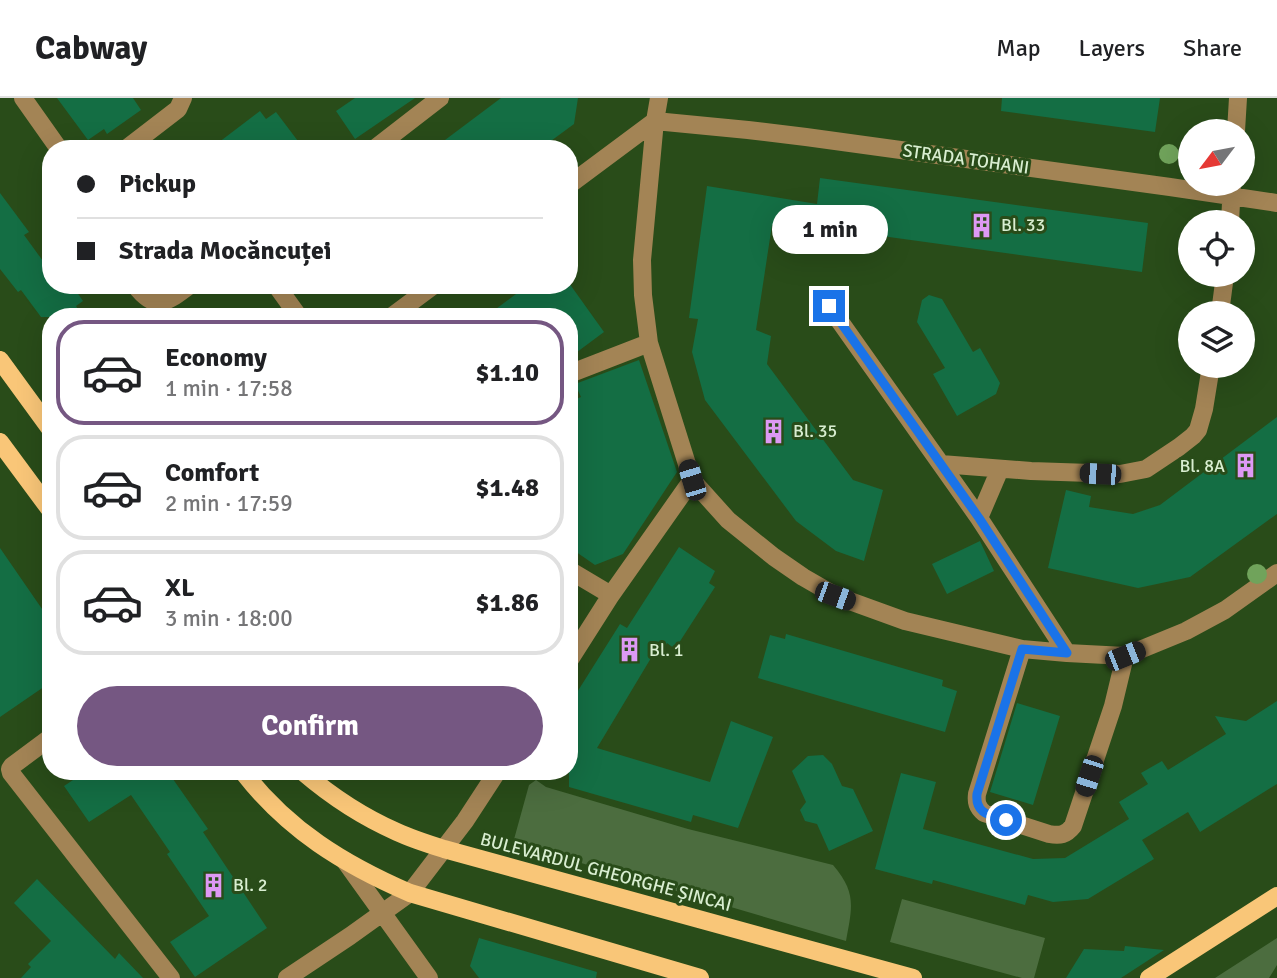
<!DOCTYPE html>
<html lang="en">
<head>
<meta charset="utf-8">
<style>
	:root { --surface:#fff; --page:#f2f2f2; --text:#202124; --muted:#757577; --line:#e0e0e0; --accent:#755782 }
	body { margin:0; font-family:Signika,sans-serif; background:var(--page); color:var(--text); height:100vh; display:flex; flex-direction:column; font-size:26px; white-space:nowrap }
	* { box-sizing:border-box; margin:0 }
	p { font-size:23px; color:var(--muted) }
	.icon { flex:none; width:38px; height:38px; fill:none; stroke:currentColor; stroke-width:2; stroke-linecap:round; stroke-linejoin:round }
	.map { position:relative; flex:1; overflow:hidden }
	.panel { position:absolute; left:42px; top:210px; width:536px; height:472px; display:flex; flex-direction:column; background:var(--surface); border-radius:28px; box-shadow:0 7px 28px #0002 }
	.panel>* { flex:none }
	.top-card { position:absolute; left:42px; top:42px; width:536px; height:154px; border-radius:28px; box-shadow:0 7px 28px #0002; display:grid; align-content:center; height:154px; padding:0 35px; background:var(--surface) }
	.needle { width:46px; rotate:238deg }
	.fabs { position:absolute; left:1178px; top:21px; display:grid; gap:14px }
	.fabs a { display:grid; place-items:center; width:77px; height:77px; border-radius:50%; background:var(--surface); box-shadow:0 7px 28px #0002; font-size:35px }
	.end { position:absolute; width:32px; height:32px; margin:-16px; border:9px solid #1a73e8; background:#fff; box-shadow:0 0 0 4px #fff }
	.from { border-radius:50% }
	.bubble { position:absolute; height:49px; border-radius:24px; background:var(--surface); box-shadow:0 7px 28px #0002; font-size:23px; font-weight:800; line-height:49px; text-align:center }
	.car { position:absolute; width:21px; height:42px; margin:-21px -10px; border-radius:9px; box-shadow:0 0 5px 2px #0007; background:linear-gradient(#222 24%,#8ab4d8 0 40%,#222 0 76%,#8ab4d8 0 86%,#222 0) }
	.top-card b { display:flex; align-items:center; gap:24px; height:66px; font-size:26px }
	.top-card b+b { border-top:2px solid var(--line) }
	.top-card i { width:18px; height:18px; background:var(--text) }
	ul { padding:12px 0 0; list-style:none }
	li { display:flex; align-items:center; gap:21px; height:105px; margin:0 14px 10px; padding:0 21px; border:4px solid var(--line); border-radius:28px }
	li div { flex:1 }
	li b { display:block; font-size:26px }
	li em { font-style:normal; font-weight:800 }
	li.selected { border-color:var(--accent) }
	li>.icon { width:63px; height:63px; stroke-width:1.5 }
	.cta { display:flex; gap:14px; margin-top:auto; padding:14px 35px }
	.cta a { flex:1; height:80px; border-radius:42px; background:var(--accent); color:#fff; font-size:28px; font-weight:800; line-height:80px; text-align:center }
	header { display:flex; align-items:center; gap:42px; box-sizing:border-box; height:98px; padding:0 35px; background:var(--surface); border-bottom:2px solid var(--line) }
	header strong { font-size:33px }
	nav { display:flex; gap:38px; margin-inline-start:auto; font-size:24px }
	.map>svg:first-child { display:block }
	.green { fill:#4c6d3f }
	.building { fill:#146e44 }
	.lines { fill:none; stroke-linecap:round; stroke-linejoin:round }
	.minor { stroke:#a38455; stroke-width:18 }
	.major { stroke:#f9c678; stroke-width:18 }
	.tree { fill:#70a35b }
	.route { stroke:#1a73e8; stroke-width:9 }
	.labels { text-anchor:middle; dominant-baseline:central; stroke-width:6; stroke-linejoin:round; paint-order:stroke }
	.street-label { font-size:18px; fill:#d9eed1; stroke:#294c19 }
	.poi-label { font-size:18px; fill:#d9eed1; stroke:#294c19; text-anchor:start }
</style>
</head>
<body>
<header>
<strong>Cabway</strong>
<nav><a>Map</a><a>Layers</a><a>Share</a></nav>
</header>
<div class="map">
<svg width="1277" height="880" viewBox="0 0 1277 880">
	<rect width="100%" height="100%" fill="#294c19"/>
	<path class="green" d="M536 682 546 689 688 731 833 767C857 795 852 809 846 843L513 745 529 687Z
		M902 801 1045 840 1034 880H1022L890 844Z
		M1277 840V867L1269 880H1215Z"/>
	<path class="building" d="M57 0H133L141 12 107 36 104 31 88 42Z
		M355 0H415L355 41 336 13Z
		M501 0H578L574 26 540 51H433Z
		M1002 0H1160L1155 34 1001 13Z
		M260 13 266 21 276 14 304 51H210Z
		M820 80 1148 125 1142 174 780 124V129L772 127 756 232 771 238 767 266 853 382 883 392 864 463 836 453 796 423 705 302 692 254 698 221 689 220 707 88 817 106Z
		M0 95 29 134 24 137 51 174V187H72L83 203 76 208 83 219H41L21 192 18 194 0 171Z
		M569 185 604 234 569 260V219H485L528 187H569Z
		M929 197 942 201 973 254 980 250 1000 285 996 296 957 318 933 276 945 270 917 224 922 202Z
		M639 262 677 374 623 456 595 467 569 449V304L581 299 575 286Z
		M1277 319V416L1190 479 1138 490 1048 470 1066 392 1091 398 1089 409 1133 416 1160 407Z
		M980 443 994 473 947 496 932 466Z
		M679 449 715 473 709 485 715 489 675 551 667 545 662 554 657 550 597 650 710 684 731 623 773 639 738 730 693 717 691 724 569 689V607L620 526 627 530Z
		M0 450 51 524V584L0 619Z
		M786 536 943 582 942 588 957 593 945 634 758 580 770 537 785 541Z
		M1277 603V686L1200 734 1188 714 1142 742 1154 761 1088 801 1053 804 1028 797 1025 807 933 782 932 786 875 771 901 675 936 684 923 731 1033 761 1065 760 1129 721 1119 704 1148 686 1141 675 1162 663 1168 672 1226 636 1215 618 1246 623Z
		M1017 605 1060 618 1033 707 990 694Z
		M823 657 832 666 842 688 853 691 873 733 829 753 817 726 805 723 800 712 806 704 792 673 808 658Z
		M85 674H168L208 731 203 734 267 830 195 879 170 844 209 818 167 756 170 754 131 697 89 724 64 688Z
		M37 781 115 861 119 855 143 880H21L31 869 28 866 51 843 14 805Z
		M479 840 597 874 596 880H479L470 868Z
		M1125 848 1164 852 1121 880H1066L1084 851 1124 853Z"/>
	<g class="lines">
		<path class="minor" d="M23 0 59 51
			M655 23 748 32 806 39 1170 89 1277 105
			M1236 33 1238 0
			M126 51 178 11 183 0
			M374 51 440 0
			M569 87 655 23
			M1230 124 1232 86
			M135 187C156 215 167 204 190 187
			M276 187 299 219
			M829 208 979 420 1067 555
			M1220 215 1225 177
			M391 219 434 187
			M569 276 649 245
			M941 366 1031 373 1120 376 1146 371 1179 349 1193 338 1198 332 1204 311 1211 268
			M692 382 728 422 774 459 803 479 836 498 905 523 1022 551 1067 555 1125 558 1186 533 1225 512 1277 475
			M979 420 1000 371
			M569 472 611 497
			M1022 551 977 696C976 704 977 709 984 715L1049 736C1060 738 1066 737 1073 728L1113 608 1125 558
			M569 563 611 497 692 382 649 245 643 197 642 162 655 23 659 0
			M51 639 12 668 10 671 11 675 171 880
			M345 763 429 880
			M287 880 350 838 410 795 465 723 497 674"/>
		<path class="major" d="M0 262 51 332
			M0 344 51 413
			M243 674C288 732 343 766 410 795L700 880
			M303 674C331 698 363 719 397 734 412 741 428 746 444 751L913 880
			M1149 880 1277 798"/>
	</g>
	<g class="tree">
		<circle cx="1169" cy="56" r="10"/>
		<circle cx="1257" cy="476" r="10"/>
	</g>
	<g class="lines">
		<path class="route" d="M829 208 979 420 1067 555 1022 551 977 696C975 716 990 717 1006 722"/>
	</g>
	<defs>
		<symbol id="building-bare" viewBox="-9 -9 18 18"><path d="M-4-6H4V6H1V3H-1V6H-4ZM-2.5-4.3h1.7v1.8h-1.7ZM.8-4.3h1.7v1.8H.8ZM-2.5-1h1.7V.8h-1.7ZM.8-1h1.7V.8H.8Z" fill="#dd99f4" stroke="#294c19" stroke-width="2.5" paint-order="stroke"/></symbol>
	</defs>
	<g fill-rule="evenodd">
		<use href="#building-bare" x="964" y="110" width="35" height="35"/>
		<use href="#building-bare" x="756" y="316" width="35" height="35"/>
		<use href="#building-bare" x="1228" y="350" width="35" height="35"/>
		<use href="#building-bare" x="612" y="534" width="35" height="35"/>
		<use href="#building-bare" x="196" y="770" width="35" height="35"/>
	</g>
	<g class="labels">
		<g class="street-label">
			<text transform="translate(966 61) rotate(8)">STRADA TOHANI</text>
			<text transform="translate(606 774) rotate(15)">BULEVARDUL GHEORGHE ȘINCAI</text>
		</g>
		<g class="poi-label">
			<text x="1001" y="127">Bl. 33</text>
			<text x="793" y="333">Bl. 35</text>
			<text x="1225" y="368" text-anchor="end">Bl. 8A</text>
			<text x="649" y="552">Bl. 1</text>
			<text x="233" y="787">Bl. 2</text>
		</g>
	</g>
</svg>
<div class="fabs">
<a><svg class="needle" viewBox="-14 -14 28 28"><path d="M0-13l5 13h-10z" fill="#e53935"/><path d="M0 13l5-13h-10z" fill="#757577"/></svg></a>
<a><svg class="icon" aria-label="locate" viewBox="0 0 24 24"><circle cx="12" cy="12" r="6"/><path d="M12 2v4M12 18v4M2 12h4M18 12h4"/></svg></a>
<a><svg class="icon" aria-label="layers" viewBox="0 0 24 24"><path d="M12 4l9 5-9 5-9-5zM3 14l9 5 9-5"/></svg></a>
</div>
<i class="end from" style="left:1006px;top:722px"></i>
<i class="end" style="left:829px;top:208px"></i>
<div class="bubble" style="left:772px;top:107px;width:116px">1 min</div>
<i class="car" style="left:1100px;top:376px;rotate:273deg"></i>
<i class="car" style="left:692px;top:382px;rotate:343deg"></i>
<i class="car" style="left:835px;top:498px;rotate:110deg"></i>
<i class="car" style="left:1125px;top:558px;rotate:68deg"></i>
<i class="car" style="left:1089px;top:678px;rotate:198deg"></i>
<div class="top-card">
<b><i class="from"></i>Pickup</b>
<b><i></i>Strada Mocăncuței</b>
</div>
<section class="panel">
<ul>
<li class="selected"><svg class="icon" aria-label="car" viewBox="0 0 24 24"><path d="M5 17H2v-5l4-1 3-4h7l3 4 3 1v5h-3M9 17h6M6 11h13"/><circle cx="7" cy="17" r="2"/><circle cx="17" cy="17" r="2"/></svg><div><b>Economy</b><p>1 min · 17:58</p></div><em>$1.10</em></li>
<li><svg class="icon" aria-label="car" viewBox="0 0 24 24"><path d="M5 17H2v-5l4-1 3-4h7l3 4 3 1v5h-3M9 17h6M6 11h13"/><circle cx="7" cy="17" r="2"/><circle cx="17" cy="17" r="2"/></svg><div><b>Comfort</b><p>2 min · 17:59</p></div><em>$1.48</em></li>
<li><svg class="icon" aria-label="car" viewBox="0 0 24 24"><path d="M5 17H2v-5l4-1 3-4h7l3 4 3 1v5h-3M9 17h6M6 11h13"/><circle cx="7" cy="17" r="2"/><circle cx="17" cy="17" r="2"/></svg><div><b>XL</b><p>3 min · 18:00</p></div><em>$1.86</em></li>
</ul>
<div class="cta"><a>Confirm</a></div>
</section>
</div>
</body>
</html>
